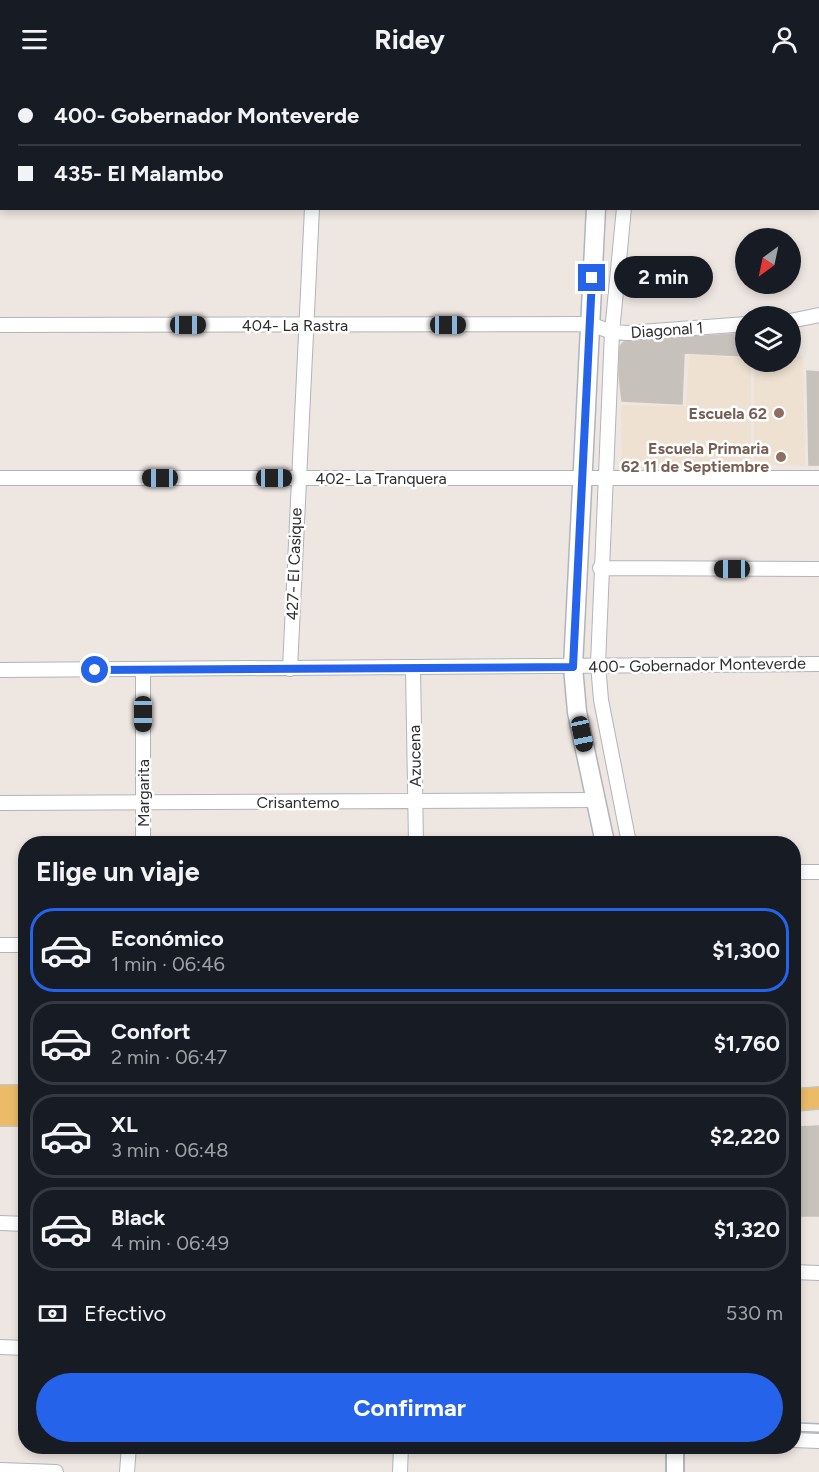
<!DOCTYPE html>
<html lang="es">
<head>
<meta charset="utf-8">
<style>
	:root { --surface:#171b24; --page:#20242c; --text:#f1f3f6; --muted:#9ea1a6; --line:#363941; --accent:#2563eb }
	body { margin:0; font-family:Figtree,sans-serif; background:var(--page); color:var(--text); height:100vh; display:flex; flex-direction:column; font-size:22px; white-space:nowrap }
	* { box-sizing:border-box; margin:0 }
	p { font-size:20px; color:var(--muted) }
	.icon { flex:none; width:33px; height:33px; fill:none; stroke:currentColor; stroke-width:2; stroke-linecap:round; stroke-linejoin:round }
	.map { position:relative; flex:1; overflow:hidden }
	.details { position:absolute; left:18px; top:758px; width:783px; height:618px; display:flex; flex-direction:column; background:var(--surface); border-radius:24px; box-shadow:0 3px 9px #0003 }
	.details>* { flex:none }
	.guide { position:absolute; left:0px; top:0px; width:819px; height:132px; box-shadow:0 3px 9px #0003; display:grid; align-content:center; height:132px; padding:0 18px; background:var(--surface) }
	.needle { width:39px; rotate:213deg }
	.buttons { position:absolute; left:735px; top:150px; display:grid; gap:12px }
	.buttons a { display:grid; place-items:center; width:66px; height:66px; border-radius:50%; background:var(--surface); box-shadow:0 3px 9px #0003; font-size:30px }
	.end { position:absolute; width:27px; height:27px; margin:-14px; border:8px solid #2563eb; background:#fff; box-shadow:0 0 0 3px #fff }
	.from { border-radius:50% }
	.bubble { position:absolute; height:42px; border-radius:21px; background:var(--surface); box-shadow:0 3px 9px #0003; font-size:20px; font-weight:700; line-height:42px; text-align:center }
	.car { position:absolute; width:18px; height:36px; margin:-18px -9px; border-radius:8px; box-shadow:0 0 4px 2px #0007; background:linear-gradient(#222 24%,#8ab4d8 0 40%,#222 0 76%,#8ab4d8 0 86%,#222 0) }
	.guide b { display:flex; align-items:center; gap:21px; height:57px; font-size:22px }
	.guide b+b { border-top:2px solid var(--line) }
	.guide i { width:15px; height:15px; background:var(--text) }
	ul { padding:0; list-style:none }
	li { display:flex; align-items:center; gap:18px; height:84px; margin:0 12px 9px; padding:0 6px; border:3px solid var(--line); border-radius:24px }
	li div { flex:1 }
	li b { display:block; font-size:22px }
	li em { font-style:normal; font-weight:700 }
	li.on { border-color:var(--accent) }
	li>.icon { width:54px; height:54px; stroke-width:1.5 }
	h2 { padding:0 18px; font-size:27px; line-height:72px }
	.pay { display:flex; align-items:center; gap:15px; height:66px; padding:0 18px; font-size:22px }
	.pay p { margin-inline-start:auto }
	.cta { display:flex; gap:12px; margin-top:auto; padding:12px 18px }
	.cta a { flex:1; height:69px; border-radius:36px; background:var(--accent); color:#fff; font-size:24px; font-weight:700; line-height:69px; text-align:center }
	header { display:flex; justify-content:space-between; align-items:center; height:78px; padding:0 18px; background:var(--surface); font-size:27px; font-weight:700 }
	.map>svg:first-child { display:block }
	.education { fill:#eee1d1 }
	.building { fill:#c7c1bc; stroke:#c9c2ba; stroke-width:1.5 }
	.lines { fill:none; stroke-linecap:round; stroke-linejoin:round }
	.service-casing { stroke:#b1b4bd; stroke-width:10 }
	.minor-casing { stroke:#b1b4bd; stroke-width:16 }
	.tertiary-casing { stroke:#b1b4bd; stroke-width:20 }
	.secondary-casing { stroke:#b1b4bd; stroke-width:21 }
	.primary-casing { stroke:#c4c4c4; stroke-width:24 }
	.service { stroke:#fff; stroke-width:7 }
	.minor { stroke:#fff; stroke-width:14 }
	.tertiary { stroke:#fff; stroke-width:16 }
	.secondary { stroke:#fff; stroke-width:18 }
	.primary { stroke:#ebbb68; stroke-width:21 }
	.route { stroke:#2563eb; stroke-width:8 }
	.education-dot { fill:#8d6e63; stroke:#fff; stroke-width:2 }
	.labels { text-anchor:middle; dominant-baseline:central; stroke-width:5; stroke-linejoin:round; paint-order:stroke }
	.street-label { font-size:16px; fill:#2d2d2d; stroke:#fff }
	.education-label { font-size:16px; font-weight:bold; fill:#785e54; stroke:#fff; text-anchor:end }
</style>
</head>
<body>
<header><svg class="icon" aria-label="menu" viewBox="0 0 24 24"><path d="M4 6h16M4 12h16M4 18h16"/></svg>Ridey<svg class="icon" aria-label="person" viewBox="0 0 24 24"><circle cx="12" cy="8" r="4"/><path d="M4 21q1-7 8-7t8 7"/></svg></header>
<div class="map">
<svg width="819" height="1394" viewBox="0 0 819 1394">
	<rect width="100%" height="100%" fill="#eee6e1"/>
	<path class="education" d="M689 277 745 280 746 284H751V391H622L621 327 686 328Z
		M791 277 803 278 805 388 754 386V284H790Z"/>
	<path class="building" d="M746 255V278L684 275 682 326 622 323 619 296 620 268 624 264Z
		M807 293 819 294V387H809Z
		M819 1048V1138H797L798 1049Z"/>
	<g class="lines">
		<defs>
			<path id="service" d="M794 1349 819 1350"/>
			<path id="minor" d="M321 2V0
				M634 2V0
				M818 82H819
				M0 83H2
				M624 130 612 254 598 586 601 622 629 765
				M790 243 819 237
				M0 247 590 246 612 254 628 255 746 246
				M0 400H819
				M600 490 819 491
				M290 591 312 130
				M413 591 416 765
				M0 592 819 586
				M143 592V765
				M0 725 596 722
				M794 794H819
				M0 867H26
				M0 1145 26 1146
				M794 1194 819 1195
				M0 1269 26 1270
				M794 1362 819 1363
				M0 1392 56 1394
				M127 1394 129 1368
				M400 1394 401 1368"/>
			<path id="tertiary" d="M675 1368V1394"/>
			<path id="secondary" d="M604 2V0
				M596 130 573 589 577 634 605 765"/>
			<path id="primary" d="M0 1018H26
				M794 1022 819 1020
				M0 1037H26"/>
		</defs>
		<use href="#service" class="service-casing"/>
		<use href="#minor" class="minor-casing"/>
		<use href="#tertiary" class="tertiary-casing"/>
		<use href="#secondary" class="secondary-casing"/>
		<use href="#primary" class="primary-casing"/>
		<use href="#service" class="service"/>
		<use href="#minor" class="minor"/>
		<use href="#tertiary" class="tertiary"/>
		<use href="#secondary" class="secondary"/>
		<use href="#primary" class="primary"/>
	</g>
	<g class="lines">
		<path class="route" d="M95 592 573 589 592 200"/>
	</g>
	<g class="education-dot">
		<circle cx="779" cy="335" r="6"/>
		<circle cx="781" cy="379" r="6"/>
	</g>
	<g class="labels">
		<g class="street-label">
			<text x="295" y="247">404- La Rastra</text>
			<text transform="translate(667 252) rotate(-4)">Diagonal 1</text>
			<text x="381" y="400">402- La Tranquera</text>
			<text transform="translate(294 486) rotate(-88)">427- El Casique</text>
			<text transform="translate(697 587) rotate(-1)">400- Gobernador Monteverde</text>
			<text transform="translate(415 678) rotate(-91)">Azucena</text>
			<text transform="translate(143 715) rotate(-90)">Margarita</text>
			<text x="298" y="724">Crisantemo</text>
		</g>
		<g class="education-label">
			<text x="767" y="335">Escuela 62</text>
			<text x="769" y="370">Escuela Primaria<tspan x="769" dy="18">62 11 de Septiembre</tspan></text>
		</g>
	</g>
</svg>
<div class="buttons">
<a><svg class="needle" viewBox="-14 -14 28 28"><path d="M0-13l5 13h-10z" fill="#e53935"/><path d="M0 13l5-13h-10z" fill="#9ea1a6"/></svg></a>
<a><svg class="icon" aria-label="layers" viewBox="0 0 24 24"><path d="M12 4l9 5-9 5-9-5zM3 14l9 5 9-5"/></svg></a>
</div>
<i class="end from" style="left:95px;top:592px"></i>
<i class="end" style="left:592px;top:200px"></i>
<div class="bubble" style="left:614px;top:178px;width:99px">2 min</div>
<i class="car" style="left:188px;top:247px;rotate:90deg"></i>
<i class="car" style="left:448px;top:247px;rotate:90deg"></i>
<i class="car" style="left:160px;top:400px;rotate:270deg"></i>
<i class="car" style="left:274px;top:400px;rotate:90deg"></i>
<i class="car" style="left:732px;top:491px;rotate:270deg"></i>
<i class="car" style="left:143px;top:636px;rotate:180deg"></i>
<i class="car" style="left:582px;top:656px;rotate:168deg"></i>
<div class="guide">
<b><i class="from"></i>400- Gobernador Monteverde</b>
<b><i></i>435- El Malambo</b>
</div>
<section class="details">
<h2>Elige un viaje</h2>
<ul>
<li class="on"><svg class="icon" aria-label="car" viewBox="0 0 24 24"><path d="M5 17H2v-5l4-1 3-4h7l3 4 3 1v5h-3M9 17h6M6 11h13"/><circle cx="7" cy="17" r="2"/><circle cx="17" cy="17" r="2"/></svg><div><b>Económico</b><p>1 min · 06:46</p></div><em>$1,300</em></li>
<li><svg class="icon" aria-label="car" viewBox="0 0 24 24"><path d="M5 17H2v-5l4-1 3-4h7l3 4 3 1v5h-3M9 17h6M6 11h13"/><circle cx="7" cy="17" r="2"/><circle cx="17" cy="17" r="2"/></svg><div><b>Confort</b><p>2 min · 06:47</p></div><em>$1,760</em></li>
<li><svg class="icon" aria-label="car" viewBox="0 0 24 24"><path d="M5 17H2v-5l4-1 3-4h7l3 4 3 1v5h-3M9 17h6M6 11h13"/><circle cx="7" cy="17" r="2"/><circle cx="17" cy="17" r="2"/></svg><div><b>XL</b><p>3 min · 06:48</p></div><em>$2,220</em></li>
<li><svg class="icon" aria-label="car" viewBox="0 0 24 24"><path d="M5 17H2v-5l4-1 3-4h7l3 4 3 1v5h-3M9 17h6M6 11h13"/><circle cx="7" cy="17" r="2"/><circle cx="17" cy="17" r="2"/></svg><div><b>Black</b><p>4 min · 06:49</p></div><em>$1,320</em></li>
</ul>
<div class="pay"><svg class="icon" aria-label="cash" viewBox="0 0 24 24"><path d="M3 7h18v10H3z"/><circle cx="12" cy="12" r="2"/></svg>Efectivo<p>530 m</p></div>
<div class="cta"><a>Confirmar</a></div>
</section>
</div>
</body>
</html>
